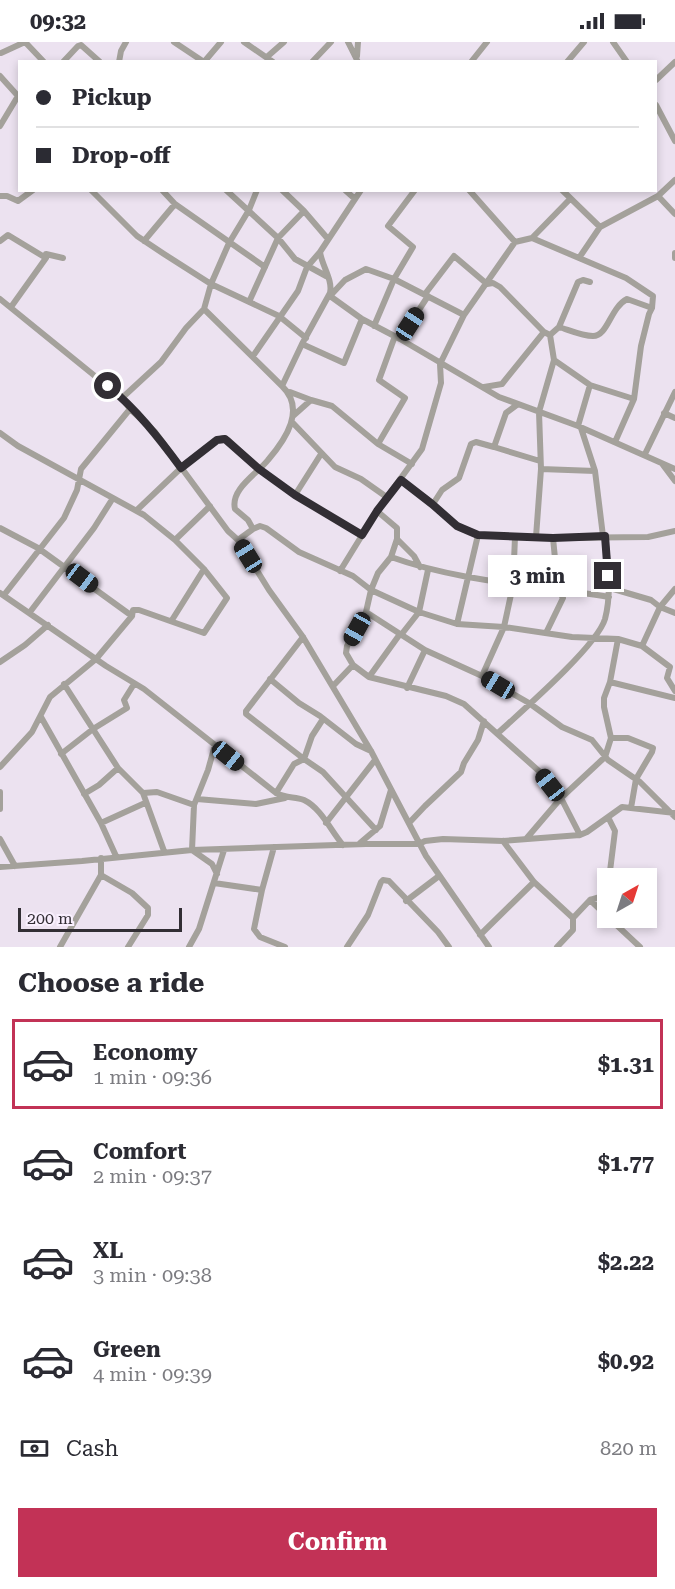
<!DOCTYPE html>
<html lang="en">
<head>
<meta charset="utf-8">
<style>
	:root { --surface:#fff; --page:#f2f2f3; --text:#2b2b33; --muted:#7c7c81; --line:#e1e1e2; --accent:#c23256 }
	body { margin:0; font-family:"Roboto Serif",serif; background:var(--page); color:var(--text); height:100vh; display:flex; flex-direction:column; font-size:22px; white-space:nowrap }
	* { box-sizing:border-box; margin:0 }
	p { font-size:20px; color:var(--muted) }
	.icon { flex:none; width:33px; height:33px; fill:none; stroke:currentColor; stroke-width:2; stroke-linecap:round; stroke-linejoin:round }
	.map { position:relative; height:905px; overflow:hidden }
	.side { display:flex; flex-direction:column; background:var(--surface); flex:1 }
	.side>* { flex:none }
	.top-card { position:absolute; left:18px; top:18px; width:639px; height:132px; border-radius:0px; box-shadow:0 3px 9px #0003; display:grid; align-content:center; height:132px; padding:0 18px; background:var(--surface) }
	.needle { width:39px; rotate:39deg }
	.buttons { position:absolute; left:597px; top:826px; display:grid; gap:12px }
	.buttons a { display:grid; place-items:center; width:60px; height:60px; border-radius:0px; background:var(--surface); box-shadow:0 3px 9px #0003; font-size:30px }
	.scale { position:absolute; left:18px; bottom:15px; width:164px; box-sizing:border-box; padding-left:6px; border:3px solid #322e34; border-top:0; font-size:16px; line-height:21px; white-space:nowrap; color:#322e34; -webkit-text-stroke:4px #f9f0fe; paint-order:stroke }
	.end { position:absolute; width:27px; height:27px; margin:-14px; border:8px solid #322e34; background:#fff; box-shadow:0 0 0 3px #fff }
	.from { border-radius:50% }
	.bubble { position:absolute; height:42px; border-radius:0px; background:var(--surface); box-shadow:0 3px 9px #0003; font-size:20px; font-weight:700; line-height:42px; text-align:center }
	.car { position:absolute; width:18px; height:36px; margin:-18px -9px; border-radius:8px; box-shadow:0 0 4px 2px #0007; background:linear-gradient(#222 24%,#8ab4d8 0 40%,#222 0 76%,#8ab4d8 0 86%,#222 0) }
	.top-card b { display:flex; align-items:center; gap:21px; height:57px; font-size:22px }
	.top-card b+b { border-top:2px solid var(--line) }
	.top-card i { width:15px; height:15px; background:var(--text) }
	ul { padding:0; list-style:none }
	li { display:flex; align-items:center; gap:18px; height:90px; margin:0 12px 9px; padding:0 6px; border:3px solid transparent; border-radius:0px }
	li div { flex:1 }
	li b { display:block; font-size:22px }
	li em { font-style:normal; font-weight:700 }
	li.selected { border-color:var(--accent) }
	li>.icon { width:54px; height:54px; stroke-width:1.5 }
	h2 { padding:0 18px; font-size:27px; line-height:72px }
	.pay { display:flex; align-items:center; gap:15px; height:66px; padding:0 18px; font-size:22px }
	.pay p { margin-inline-start:auto }
	.cta { display:flex; gap:12px; margin-top:auto; padding:12px 18px }
	.cta a { flex:1; height:69px; border-radius:0px; background:var(--accent); color:#fff; font-size:24px; font-weight:700; line-height:69px; text-align:center }
	.status { display:flex; justify-content:space-between; align-items:center; height:42px; padding:0 30px; background:var(--surface); direction:ltr }
	.status svg { height:16px; fill:currentColor }
	.map>svg:first-child { display:block }
	.lines { fill:none; stroke-linecap:round; stroke-linejoin:round }
	.minor { stroke:#a4a19b; stroke-width:6 }
	.route { stroke:#322e34; stroke-width:8 }
</style>
</head>
<body>
<div class="status"><b>09:32</b><svg viewBox="0 0 49 12"><path d="M0 12V9h3v3zM5 12V6h3v6zM10 12V3h3v9zM15 12V0h3v12zM26 1h20v11H26zM47 4h2v5h-2z"/></svg></div>
<div class="map">
<svg width="675" height="905" viewBox="0 0 675 905">
	<rect width="100%" height="100%" fill="#ece2f0"/>
	<g class="lines">
		<path class="minor" d="M174 0 204 20
			M244 0 273 20
			M348 0 358 20
			M613 0 627 20
			M1 11 25 0 44 20
			M268 14 284 0
			M357 14 358 0
			M63 20 78 4 81 3 100 20
			M119 20 121 9 126 0
			M204 20 221 0
			M312 20 331 0
			M471 20 487 0
			M567 20 584 0
			M0 34 18 54 0 84
			M656 38 675 20
			M656 63 675 99
			M91 148 137 194 164 212 211 242 279 274 306 296
			M162 148 175 162 265 225
			M226 148 278 196 295 217 326 234
			M282 148 304 169 328 197
			M345 148 355 157
			M469 148 515 200
			M562 148 600 185
			M0 154H7L18 159 33 148
			M658 154 675 172
			M532 196 626 236 653 254 652 266 649 272 641 304 634 357 615 400
			M0 199 8 193 46 216V212L63 216
			M144 199 175 162
			M675 211V216
			M579 216 600 185 658 154 675 138
			M330 251V254L362 277 400 297 499 355 578 384 675 427
			M425 252 454 214 487 242 493 241 500 245 544 290 550 293
			M330 254 345 238 366 227 394 237 464 273
			M0 257 122 356 130 367 155 390 228 489 238 498 269 548 303 595 371 709 426 814 489 905
			M249 260 278 196 304 169
			M11 265 46 216
			M204 267 282 344
			M374 284 394 237 413 205 388 184 415 148
			M559 285C569 288 582 294 593 294 608 294 610 266 627 257L652 266
			M400 297 428 254
			M302 302 344 321 362 277
			M253 314 298 249 307 225 320 210
			M554 318 590 343 578 384
			M590 343 634 357
			M484 345 502 342 544 290
			M290 350 311 358
			M122 356 161 320 186 286 204 267 211 242 229 201 249 168 257 148
			M664 371 675 376
			M293 374 311 358 332 364 378 402 412 422
			M292 380 335 425 361 437 388 456
			M581 386 595 429 603 494
			M0 391 18 404 144 473 175 498 204 527 227 556 204 591 139 568H133L132 574 38 506 0 486
			M378 402 405 356 379 338 395 294
			M494 405 540 419
			M645 412 675 350
			M663 423 675 439
			M541 427 595 429
			M401 438 433 462 457 484 478 493 553 496 648 495 675 489
			M295 453 321 412
			M433 462 442 448 459 436 471 402 476 400 494 405 506 371 518 362
			M137 468 181 426 217 398 223 396 228 398 259 427 295 453 362 493
			M377 469 397 486V497L414 514 420 525
			M253 487 260 484 266 486 299 510 353 534 371 548 419 570 457 582 504 585 572 595 618 597 642 604 670 625 667 636 675 649
			M536 495 541 427 539 370 554 318 550 293 559 285 578 240 583 238 590 240
			M175 498 210 464
			M238 498 253 487 248 478 235 467C230 447 258 431 268 418 286 397 306 367 282 344L302 302 330 251C333 238 322 224 320 210L361 148
			M391 515C460 540 536 543 609 555
			M340 529 377 469 422 407 441 341 440 322 464 273 515 200 532 196 570 157
			M610 546 651 558 660 565 675 571
			M0 551 106 624 144 647 276 751C287 757 295 754 304 758 321 766 331 789 343 803
			M4 553 64 476 77 448 81 427 130 367
			M30 570 94 486 113 456
			M366 570 425 608 482 634 529 661 562 685 592 698 608 718 640 740 675 775
			M172 578 204 527
			M457 582 478 493
			M546 591 563 556 558 547 553 496
			M401 593 419 570 428 528
			M303 595 246 669V672L304 717 312 694 323 677
			M642 604 660 565 675 547
			M0 620 25 603 48 583
			M353 623 369 635 446 654 464 662 540 730 561 756 580 793
			M482 634 504 585 513 543 515 495
			M369 635 400 592
			M270 637 299 661 320 674 356 702 371 709
			M610 640 675 656
			M64 642 118 726 143 751 164 809
			M333 644 353 623 346 611 347 604 366 570 371 548 378 531 391 515 397 497
			M407 646 425 608
			M41 675 101 781 116 814
			M498 691C522 669 597 604 605 577 612 550 608 522 605 494
			M611 696H628L653 706 652 710 636 737 631 766
			M215 703 208 728 194 763 192 808 212 822 217 832
			M61 712 93 687 127 666 124 658 134 642
			M0 725 32 690 50 655 96 617 132 574
			M0 750V767
			M143 751 157 750 194 763
			M276 751 294 722 304 717 323 730 376 788
			M84 752 99 743 118 726
			M197 757 256 762 285 756
			M608 775 615 789 609 837
			M101 781 145 761
			M326 781 375 718
			M409 781 425 764 461 730 464 721 478 698 484 679
			M0 797 15 824
			M526 797 561 756 605 715 611 696 604 665V656L610 640 618 597
			M503 799 534 840 573 876V888L557 905
			M360 801 380 784 391 748
			M274 805 262 848 254 887 260 895 285 905
			M0 825 82 819 192 808 366 802H419L425 799 443 797 503 799 580 793 587 790 622 765 675 771
			M101 833 132 851 148 866V873L128 905
			M214 841 262 848
			M590 858 607 853 608 847
			M406 859 439 834
			M573 876 590 858 608 875
			M609 876 640 905
			M480 893 534 840
			M60 905 101 833V816
			M189 905 199 887 224 808
			M347 905 368 873 381 840 383 838 389 839 438 890 449 905"/>
	</g>
	<g class="lines">
		<path class="route" d="M108 344C137 368 159 396 181 426L217 398 225 397 259 427 295 453 362 493 377 469 401 438 432 462 457 484 478 493 553 496 605 494 608 534"/>
	</g>
</svg>
<div class="buttons">
<a><svg class="needle" viewBox="-14 -14 28 28"><path d="M0-13l5 13h-10z" fill="#e53935"/><path d="M0 13l5-13h-10z" fill="#7c7c81"/></svg></a>
</div>
<div class="scale">200 m</div>
<i class="end from" style="left:108px;top:344px"></i>
<i class="end" style="left:608px;top:534px"></i>
<div class="bubble" style="left:488px;top:513px;width:99px">3 min</div>
<i class="car" style="left:410px;top:282px;rotate:33deg"></i>
<i class="car" style="left:248px;top:514px;rotate:328deg"></i>
<i class="car" style="left:82px;top:536px;rotate:127deg"></i>
<i class="car" style="left:357px;top:587px;rotate:209deg"></i>
<i class="car" style="left:498px;top:643px;rotate:301deg"></i>
<i class="car" style="left:228px;top:714px;rotate:129deg"></i>
<i class="car" style="left:550px;top:743px;rotate:322deg"></i>
<div class="top-card">
<b><i class="from"></i>Pickup</b>
<b><i></i>Drop-off</b>
</div>
</div>
<section class="side">
<h2>Choose a ride</h2>
<ul>
<li class="selected"><svg class="icon" aria-label="car" viewBox="0 0 24 24"><path d="M5 17H2v-5l4-1 3-4h7l3 4 3 1v5h-3M9 17h6M6 11h13"/><circle cx="7" cy="17" r="2"/><circle cx="17" cy="17" r="2"/></svg><div><b>Economy</b><p>1 min · 09:36</p></div><em>$1.31</em></li>
<li><svg class="icon" aria-label="car" viewBox="0 0 24 24"><path d="M5 17H2v-5l4-1 3-4h7l3 4 3 1v5h-3M9 17h6M6 11h13"/><circle cx="7" cy="17" r="2"/><circle cx="17" cy="17" r="2"/></svg><div><b>Comfort</b><p>2 min · 09:37</p></div><em>$1.77</em></li>
<li><svg class="icon" aria-label="car" viewBox="0 0 24 24"><path d="M5 17H2v-5l4-1 3-4h7l3 4 3 1v5h-3M9 17h6M6 11h13"/><circle cx="7" cy="17" r="2"/><circle cx="17" cy="17" r="2"/></svg><div><b>XL</b><p>3 min · 09:38</p></div><em>$2.22</em></li>
<li><svg class="icon" aria-label="car" viewBox="0 0 24 24"><path d="M5 17H2v-5l4-1 3-4h7l3 4 3 1v5h-3M9 17h6M6 11h13"/><circle cx="7" cy="17" r="2"/><circle cx="17" cy="17" r="2"/></svg><div><b>Green</b><p>4 min · 09:39</p></div><em>$0.92</em></li>
</ul>
<div class="pay"><svg class="icon" aria-label="cash" viewBox="0 0 24 24"><path d="M3 7h18v10H3z"/><circle cx="12" cy="12" r="2"/></svg>Cash<p>820 m</p></div>
<div class="cta"><a>Confirm</a></div>
</section>
</body>
</html>
